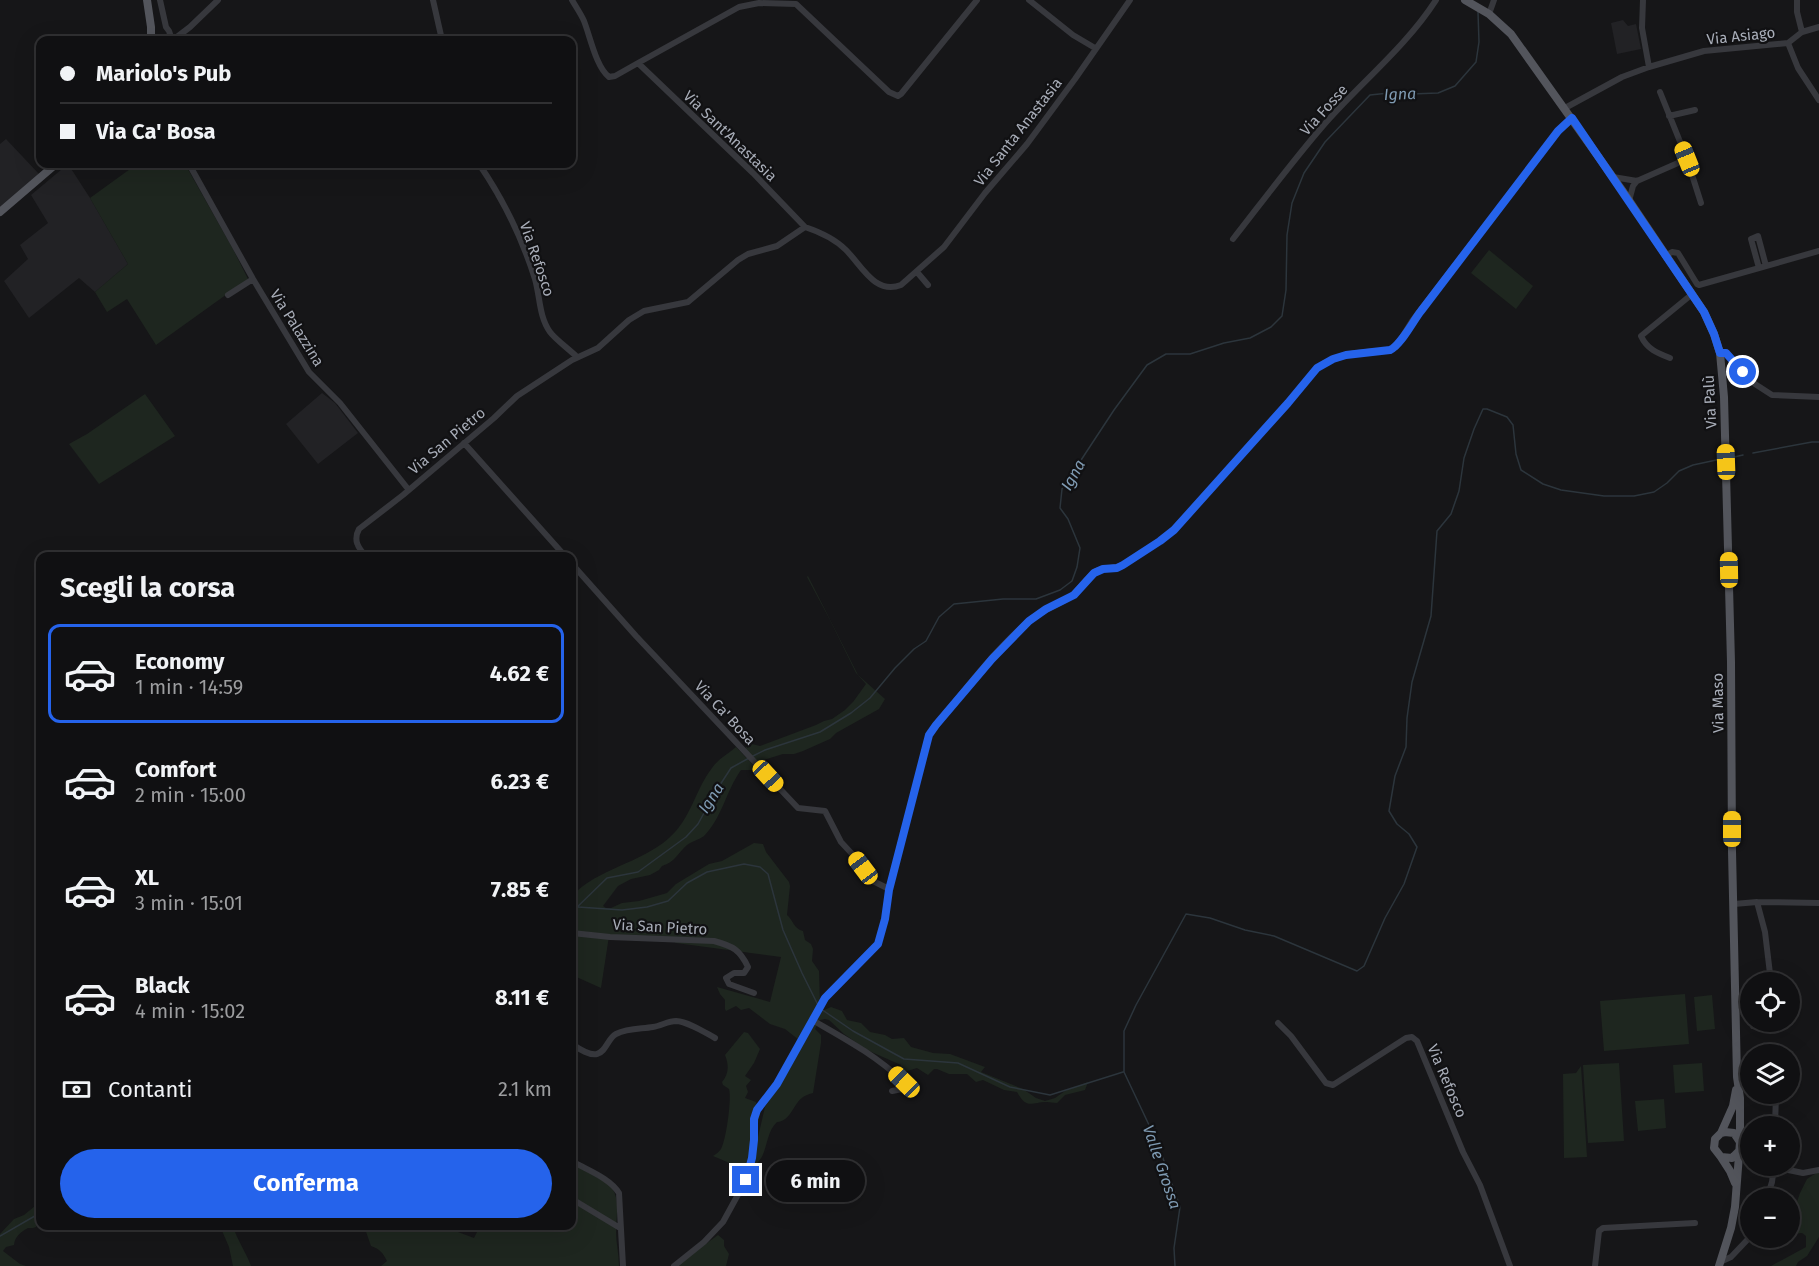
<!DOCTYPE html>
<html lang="it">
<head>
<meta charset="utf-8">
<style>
	:root { --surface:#101012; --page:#1e1e20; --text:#f1f3f6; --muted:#9c9d9f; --line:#303032; --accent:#2563eb }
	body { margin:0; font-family:"Fira Sans",sans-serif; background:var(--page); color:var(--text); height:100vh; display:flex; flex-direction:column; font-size:22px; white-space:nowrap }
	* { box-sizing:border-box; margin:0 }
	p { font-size:20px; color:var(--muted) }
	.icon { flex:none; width:33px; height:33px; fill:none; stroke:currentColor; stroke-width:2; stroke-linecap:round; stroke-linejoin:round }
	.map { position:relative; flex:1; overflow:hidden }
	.details { position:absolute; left:36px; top:552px; width:540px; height:678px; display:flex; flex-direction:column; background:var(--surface); border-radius:12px; box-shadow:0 6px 24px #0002,0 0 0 2px var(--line) }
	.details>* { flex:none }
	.top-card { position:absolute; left:36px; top:36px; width:540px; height:132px; border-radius:12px; box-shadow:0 6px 24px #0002,0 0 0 2px var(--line); display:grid; align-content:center; height:132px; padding:0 24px; background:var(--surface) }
	.controls { position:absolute; left:1740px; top:972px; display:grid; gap:12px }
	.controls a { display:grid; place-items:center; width:60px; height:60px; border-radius:50%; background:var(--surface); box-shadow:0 6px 24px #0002,0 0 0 2px var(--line); font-size:30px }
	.end { position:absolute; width:27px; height:27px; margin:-14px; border:8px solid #2563eb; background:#fff; box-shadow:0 0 0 3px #fff }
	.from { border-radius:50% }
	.bubble { position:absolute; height:42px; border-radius:21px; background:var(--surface); box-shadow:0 6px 24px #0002,0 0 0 2px var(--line); font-size:20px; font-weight:700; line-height:42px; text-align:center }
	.car { position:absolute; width:18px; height:36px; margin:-18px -9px; border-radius:8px; box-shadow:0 0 4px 2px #0007; background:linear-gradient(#f5c518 24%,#345 0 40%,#f5c518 0 76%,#345 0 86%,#f5c518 0) }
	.top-card b { display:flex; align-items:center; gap:21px; height:57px; font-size:22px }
	.top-card b+b { border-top:2px solid var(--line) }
	.top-card i { width:15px; height:15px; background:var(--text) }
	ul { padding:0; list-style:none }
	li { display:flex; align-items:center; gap:18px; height:99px; margin:0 12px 9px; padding:0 12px; border:3px solid transparent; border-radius:12px }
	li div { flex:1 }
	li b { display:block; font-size:22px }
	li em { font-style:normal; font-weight:700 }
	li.selected { border-color:var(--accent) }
	li>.icon { width:54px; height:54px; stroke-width:1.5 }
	h2 { padding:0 24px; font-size:27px; line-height:72px }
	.pay { display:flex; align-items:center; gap:15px; height:66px; padding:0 24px; font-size:22px }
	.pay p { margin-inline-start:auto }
	.primary-button { display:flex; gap:12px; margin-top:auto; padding:12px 24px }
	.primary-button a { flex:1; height:69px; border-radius:36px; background:var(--accent); color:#fff; font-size:24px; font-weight:700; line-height:69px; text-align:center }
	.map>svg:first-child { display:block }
	.built { fill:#222225 }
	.green { fill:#1e261f }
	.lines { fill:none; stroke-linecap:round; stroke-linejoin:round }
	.stream { stroke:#2c353c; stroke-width:1.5 }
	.minor { stroke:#37383d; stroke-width:6 }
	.major { stroke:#53555c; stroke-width:8 }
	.route { stroke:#2563eb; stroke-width:8 }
	.labels { text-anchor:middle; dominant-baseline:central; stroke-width:4.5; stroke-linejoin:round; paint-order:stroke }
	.street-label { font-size:15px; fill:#a8adb8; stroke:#111113 }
	.water-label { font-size:16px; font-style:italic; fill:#7f9bb3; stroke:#111113 }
</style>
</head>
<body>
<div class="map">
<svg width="1819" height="1266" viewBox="0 0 1819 1266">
	<rect width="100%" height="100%" fill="#161618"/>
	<path class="built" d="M1623 20 1628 26 1636 24 1641 49 1617 54 1611 23Z
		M6 139 39 174 0 207V144Z
		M68 164 90 198 128 264 95 292 79 278 29 318 4 281 28 259 20 245 48 223 31 195Z
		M322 393 335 403 358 433 318 464 286 424Z"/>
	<path class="green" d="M137 164H185L233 249 248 279 156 345 127 299 107 312 95 292 128 264 90 198Z
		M1489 250 1533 286 1516 309 1471 273Z
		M145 394 175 436 99 484 69 444 87 434Z
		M808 576 858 675 885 699 879 709 836 733 830 739 803 751 794 754H783L757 762 745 749 748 743 760 746 816 725 824 721 832 719 845 710 853 702 866 684 856 673 830 620 807 577Z
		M736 747 758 770H741C726 791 722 818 704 836 699 840 692 841 687 845 678 853 675 862 662 866L659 870 650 875 631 879 618 886 603 906 606 908H611L622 903 639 901 667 893 676 884 709 864 722 861 754 843 763 844 766 852 789 882 790 886 787 915C793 920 794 929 803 931L805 940 811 944 813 949 812 961 819 971 820 1004 799 1040 785 1029 770 1024 749 1008 741 1010 736 1006 726 1011 725 1009V1000L720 994 717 987 770 1002 781 957 676 943 668 938 609 936 601 988 572 975V896C598 868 640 864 669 838 691 819 695 790 712 768 718 759 728 754 736 747Z
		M1685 994 1689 1044 1604 1051 1600 1001Z
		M1712 995 1715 1029 1697 1031 1694 997Z
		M831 1007 842 1011 847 1020 861 1023 870 1032 885 1035 892 1039 904 1038 911 1047 933 1053 950 1054 985 1067 981 1072 1023 1089 1036 1098 1045 1101 1055 1098 1065 1091 1088 1082 1085 1090 1065 1095 1057 1103C1053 1103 1050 1102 1047 1102 1031 1102 1027 1110 1017 1092L1004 1090 983 1080 976 1082 967 1074H949L937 1069H934L928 1075 917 1068 901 1073V1065L867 1050 844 1034 829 1020 825 1019 820 1020 815 1029 821 1035V1043L813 1093C809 1094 806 1095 803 1097 793 1104 791 1121 777 1122 763 1135 770 1158 751 1167L765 1107 788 1072 822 1011Z
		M744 1032 748 1033 760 1049 754 1063 745 1076 751 1080 746 1086 748 1092 745 1098 756 1102 759 1112 761 1110 748 1168 739 1167 713 1156C716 1154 719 1152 721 1149 726 1141 732 1098 729 1089L723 1085 722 1082C729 1074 729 1065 725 1055Z
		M1619 1063 1624 1141 1588 1143 1583 1065Z
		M1702 1063 1704 1091 1675 1093 1673 1065Z
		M1581 1066 1587 1157 1564 1158 1563 1074 1576 1073Z
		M1664 1099 1666 1128 1638 1131 1635 1101Z
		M572 1163 610 1185C621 1199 616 1215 616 1232 616 1243 619 1254 619 1266H381L387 1261C383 1253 380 1249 371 1246L364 1226H442L474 1238 480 1226H572Z
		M1819 1171V1237L1807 1256 1798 1262 1796 1266H1771L1806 1247V1236L1802 1233C1794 1233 1790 1241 1781 1240L1784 1238H1790V1230L1793 1225 1796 1205 1800 1193 1807 1179Z
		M40 1202V1219L38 1220 36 1227 33 1228H28C21 1232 15 1236 14 1245L6 1247 3 1251 20 1264 26 1266H0V1234L14 1219 24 1215Z
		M220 1226H233C237 1240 246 1252 251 1266H233L229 1247Z
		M718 1235 724 1240V1246L729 1254 726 1266H676Z"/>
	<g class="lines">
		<path class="stream" d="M1753 453 1812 442H1819
			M1734 457 1743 455
			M753 756 765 750 820 732 851 713 870 698 895 668 914 649 926 641 939 617 954 604 1003 599H1036L1060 590 1072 581 1077 567 1080 548 1068 519 1060 508 1062 489 1114 410 1147 365 1166 354H1190L1224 343 1250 338 1271 327 1282 316 1286 290 1287 235 1292 203 1304 173 1325 142 1370 95 1389 93 1411 94 1438 93 1455 86 1476 62 1479 42 1478 12
			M578 907 622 910 647 907 668 901 687 883 707 872 744 864 760 867 768 874 783 930 802 973 818 1005
			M572 912 607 878 638 872 686 837 698 824 716 791 731 768 749 758
			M821 1009 853 1031 904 1059 958 1063 1010 1087 1050 1095 1123 1072
			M0 1236 40 1213
			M1175 1266 1174 1248 1180 1207 1158 1144 1124 1072V1031L1136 1005 1186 914 1210 918 1245 930 1274 936 1357 971 1364 966 1385 918 1404 884 1417 847 1409 834 1397 824 1389 811 1395 776 1406 747 1407 718 1412 682 1431 616 1437 531 1451 514 1459 491 1464 458 1474 429 1483 409H1487L1507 417 1513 425 1516 454 1521 470 1543 484 1561 490 1604 496H1634L1654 492 1667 483 1679 471 1693 465 1721 459"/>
		<path class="minor" d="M160 0 166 27 169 31 172 40
			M433 0 442 40
			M572 0C576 7 581 14 584 21 590 36 596 67 609 77L615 76 638 63 753 173 805 227
			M1029 0 1073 35 1095 48
			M1643 0 1642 28 1649 67
			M1489 14 1494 0
			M1802 32 1819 27
			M173 40 190 27 218 0
			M1788 43 1798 68 1819 100
			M638 63 739 7 759 3 796 4 889 92 898 96 901 94 977 0
			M1565 108 1622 77 1649 67 1704 51 1788 43 1802 32 1797 12V0
			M1669 116 1695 110
			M1687 159 1701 203
			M189 164 253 279 309 372 340 403 408 489
			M479 164C503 199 522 238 535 279 540 296 539 317 550 332 555 339 570 350 577 357
			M1613 177 1637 181 1687 159 1660 92
			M1629 201 1633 186 1637 181
			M1233 239C1262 202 1291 163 1322 127 1359 84 1405 48 1436 0
			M1665 256 1672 252 1678 253 1697 284 1699 285 1819 251
			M1759 268 1751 239 1758 236 1766 266
			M917 272 928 285
			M228 295 253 279
			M1720 353H1726L1755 384 1772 395 1819 397
			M1670 358C1657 353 1647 349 1641 336L1691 295
			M464 443 565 556
			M366 556C358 548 353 540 359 529L403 495 494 418 517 396 572 360 598 348 629 320 644 311 688 302 738 260 748 254 777 246 805 227C820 232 835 239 846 250 862 266 875 295 901 285L944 247 985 193 1027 144 1075 79 1130 0
			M572 564 636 636 798 808 825 811 841 842 854 856 873 881 889 889
			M1757 902 1819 903
			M1734 904 1757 902 1765 932 1771 982
			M572 933 610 937 714 941C733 946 740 950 748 967L744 973H734L726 978 729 984 754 993
			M814 1021C847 1040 875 1055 904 1082L902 1089 892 1091
			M1278 1023 1291 1036 1326 1083 1333 1085 1406 1038 1412 1037 1417 1041 1463 1152 1480 1185 1510 1266
			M1753 1026 1775 1023V1022
			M572 1044C578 1048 589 1056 597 1054 606 1052 608 1038 616 1034 628 1028 641 1029 653 1027 661 1026 668 1021 676 1021 689 1022 704 1032 715 1038
			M1775 1126 1776 1094
			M572 1161C587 1170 610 1178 619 1193L623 1266
			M1774 1167 1803 1173 1819 1170
			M1767 1198 1772 1182 1774 1166
			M572 1199 620 1228
			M1720 1262 1731 1257 1750 1237
			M674 1266 704 1242 723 1222 746 1180 752 1158 754 1119 757 1110 777 1084 825 998 878 944 885 919 889 889 929 735C959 697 993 651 1030 620 1042 610 1057 606 1070 597 1080 590 1086 577 1096 571 1105 567 1114 569 1123 565L1160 541 1174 530 1288 403 1317 368C1337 352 1365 352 1390 350L1396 347 1412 321 1492 217 1558 131 1572 118
			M1595 1266 1599 1231 1603 1228 1695 1223"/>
		<path class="major" d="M147 0 151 27V40
			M1465 0 1489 14 1511 34 1622 190 1704 312 1714 334 1720 353 1724 397 1731 662 1732 851 1737 1077 1740 1098V1140
			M0 212 56 164
			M1721 1133 1733 1106 1736 1090
			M1721 1157 1730 1171 1735 1183
			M1719 1266 1731 1228 1735 1207 1740 1142 1734 1133 1725 1132 1721 1133 1715 1139 1714 1148 1721 1157 1732 1158 1740 1150"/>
	</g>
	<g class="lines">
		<path class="route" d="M746 1180 752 1158 754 1140V1119L757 1110 777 1084 825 998 878 944 885 919 889 890 929 735 936 725 992 659 1029 621 1046 609 1074 595 1094 573 1103 569 1117 568 1123 565 1160 541 1174 530 1288 403 1317 368 1333 359 1346 355 1390 350C1401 345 1413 321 1421 311 1466 251 1512 191 1558 131L1572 118 1704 312 1714 334 1720 353H1726L1743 372"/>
	</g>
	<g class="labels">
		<g class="street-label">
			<text transform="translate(1741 36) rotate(-6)">Via Asiago</text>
			<text transform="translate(1324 110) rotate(-48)">Via Fosse</text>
			<text transform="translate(1018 132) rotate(-52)">Via Santa Anastasia</text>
			<text transform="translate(730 136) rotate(44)">Via Sant'Anastasia</text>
			<text transform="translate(537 259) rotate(71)">Via Refosco</text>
			<text transform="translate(297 328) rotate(58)">Via Palazzina</text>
			<text transform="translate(1710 402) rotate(-93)">Via Palù</text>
			<text transform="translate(447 441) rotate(-40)">Via San Pietro</text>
			<text transform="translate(1718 703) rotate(-91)">Via Maso</text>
			<text transform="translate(725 713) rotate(47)">Via Ca' Bosa</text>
			<text transform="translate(660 927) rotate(3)">Via San Pietro</text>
			<text transform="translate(1447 1081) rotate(67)">Via Refosco</text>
		</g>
		<g class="water-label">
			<text transform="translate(1400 94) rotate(-2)">Igna</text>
			<text transform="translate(1073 475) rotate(-61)">Igna</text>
			<text transform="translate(711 798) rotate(-57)">Igna</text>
			<text transform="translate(1162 1167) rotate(71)">Valle Grossa</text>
		</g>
	</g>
</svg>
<div class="controls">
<a><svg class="icon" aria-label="locate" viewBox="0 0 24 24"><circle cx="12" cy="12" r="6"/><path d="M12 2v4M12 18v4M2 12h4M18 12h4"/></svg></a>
<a><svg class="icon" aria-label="layers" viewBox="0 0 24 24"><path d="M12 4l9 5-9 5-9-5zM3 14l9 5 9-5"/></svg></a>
<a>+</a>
<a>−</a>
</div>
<i class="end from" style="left:1743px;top:372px"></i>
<i class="end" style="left:746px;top:1180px"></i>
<div class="bubble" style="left:766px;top:1160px;width:99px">6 min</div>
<i class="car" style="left:1687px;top:159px;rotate:338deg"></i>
<i class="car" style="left:1726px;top:462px;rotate:358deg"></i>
<i class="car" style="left:1729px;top:570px;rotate:359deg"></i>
<i class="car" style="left:768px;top:776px;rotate:137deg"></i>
<i class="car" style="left:1732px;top:829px;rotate:0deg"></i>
<i class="car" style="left:863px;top:868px;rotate:323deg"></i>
<i class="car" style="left:904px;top:1082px;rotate:314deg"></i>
<div class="top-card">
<b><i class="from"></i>Mariolo's Pub</b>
<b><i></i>Via Ca' Bosa</b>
</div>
<section class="details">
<h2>Scegli la corsa</h2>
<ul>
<li class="selected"><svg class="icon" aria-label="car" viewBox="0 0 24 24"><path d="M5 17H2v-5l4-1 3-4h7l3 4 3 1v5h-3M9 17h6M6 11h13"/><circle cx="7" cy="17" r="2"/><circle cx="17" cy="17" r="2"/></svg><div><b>Economy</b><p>1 min · 14:59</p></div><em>4.62 €</em></li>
<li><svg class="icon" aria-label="car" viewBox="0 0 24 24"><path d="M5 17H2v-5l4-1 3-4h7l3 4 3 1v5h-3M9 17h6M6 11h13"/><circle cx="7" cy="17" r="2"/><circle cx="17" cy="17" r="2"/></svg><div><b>Comfort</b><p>2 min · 15:00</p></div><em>6.23 €</em></li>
<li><svg class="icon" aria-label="car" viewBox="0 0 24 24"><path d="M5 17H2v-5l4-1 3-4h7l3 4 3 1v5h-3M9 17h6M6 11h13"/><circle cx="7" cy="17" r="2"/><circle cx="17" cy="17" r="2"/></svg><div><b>XL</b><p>3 min · 15:01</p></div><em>7.85 €</em></li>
<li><svg class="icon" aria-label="car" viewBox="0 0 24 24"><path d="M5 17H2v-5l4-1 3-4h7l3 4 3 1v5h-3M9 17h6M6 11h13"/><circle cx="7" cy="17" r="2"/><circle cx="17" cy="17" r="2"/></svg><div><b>Black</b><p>4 min · 15:02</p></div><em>8.11 €</em></li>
</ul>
<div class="pay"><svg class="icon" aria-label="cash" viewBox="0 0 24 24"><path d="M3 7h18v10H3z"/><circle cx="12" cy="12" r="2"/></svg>Contanti<p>2.1 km</p></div>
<div class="primary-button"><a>Conferma</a></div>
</section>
</div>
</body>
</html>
